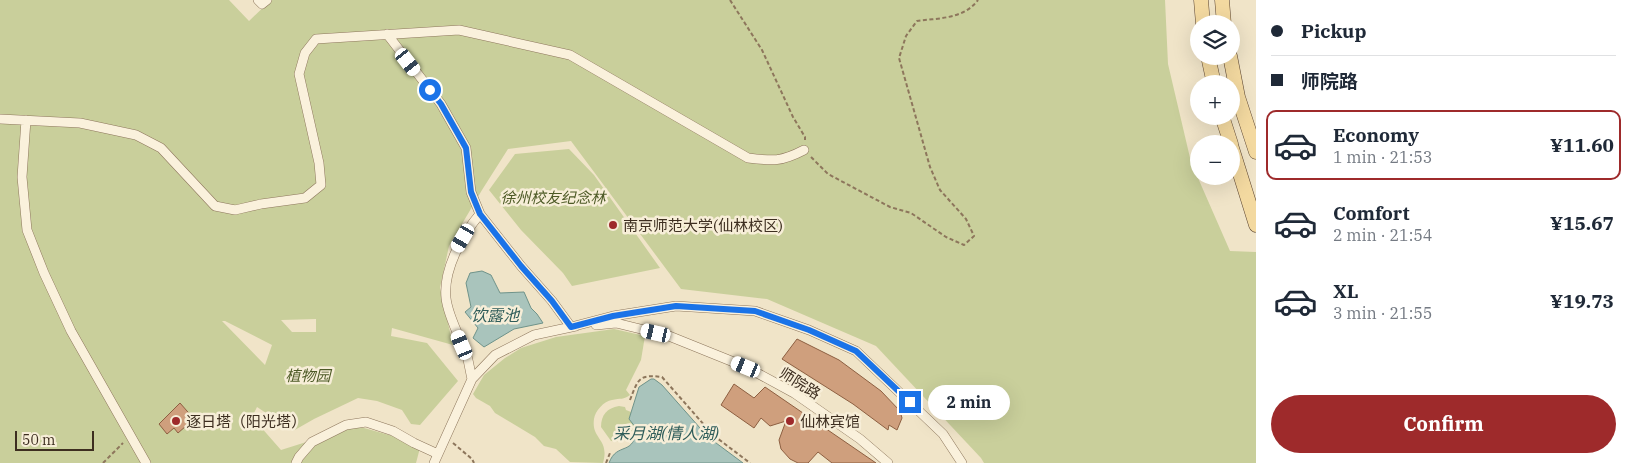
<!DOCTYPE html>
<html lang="en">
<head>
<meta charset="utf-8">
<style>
	:root { --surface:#fff; --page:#f2f2f3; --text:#1f2937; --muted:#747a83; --line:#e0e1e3; --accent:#9e2a2b }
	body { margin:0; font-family:"IBM Plex Serif","Noto Sans SC",serif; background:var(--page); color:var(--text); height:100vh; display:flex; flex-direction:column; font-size:19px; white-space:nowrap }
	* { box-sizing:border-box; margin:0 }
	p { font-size:16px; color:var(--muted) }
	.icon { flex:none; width:28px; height:28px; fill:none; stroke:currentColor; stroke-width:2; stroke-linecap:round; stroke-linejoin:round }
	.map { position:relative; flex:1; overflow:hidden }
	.sheet { display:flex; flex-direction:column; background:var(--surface); width:375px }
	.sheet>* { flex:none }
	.top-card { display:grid; align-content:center; height:110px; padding:0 15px; background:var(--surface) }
	.tools { position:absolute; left:1190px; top:15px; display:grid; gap:10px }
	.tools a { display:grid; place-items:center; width:50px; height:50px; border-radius:50%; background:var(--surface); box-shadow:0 5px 20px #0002; font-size:25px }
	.scale { position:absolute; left:15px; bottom:12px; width:79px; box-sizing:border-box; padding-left:5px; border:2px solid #3d2e20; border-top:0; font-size:14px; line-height:18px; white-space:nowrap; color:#3d2e20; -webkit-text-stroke:4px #f7eed8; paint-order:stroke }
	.end { position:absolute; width:22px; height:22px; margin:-11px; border:6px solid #1a73e8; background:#fff; box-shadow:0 0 0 2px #fff }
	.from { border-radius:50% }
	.bubble { position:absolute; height:35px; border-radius:18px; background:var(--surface); box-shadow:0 5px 20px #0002; font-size:16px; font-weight:800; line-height:35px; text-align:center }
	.car { position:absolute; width:15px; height:30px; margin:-15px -8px; border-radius:6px; box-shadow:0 0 4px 1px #0007; background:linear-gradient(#fff 24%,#345 0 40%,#fff 0 76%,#345 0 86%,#fff 0) }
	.top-card b { display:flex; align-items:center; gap:18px; height:48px; font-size:19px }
	.top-card b+b { border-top:1px solid var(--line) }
	.top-card i { width:12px; height:12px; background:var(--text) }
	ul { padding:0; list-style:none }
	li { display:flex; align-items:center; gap:15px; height:70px; margin:0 10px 8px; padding:0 5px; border:2px solid transparent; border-radius:10px }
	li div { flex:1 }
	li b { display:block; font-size:19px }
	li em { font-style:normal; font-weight:800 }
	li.on { border-color:var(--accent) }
	li>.icon { width:45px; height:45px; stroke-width:1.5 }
	.primary-button { display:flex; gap:10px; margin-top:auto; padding:10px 15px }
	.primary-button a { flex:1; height:58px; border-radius:30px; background:var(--accent); color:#fff; font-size:20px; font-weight:800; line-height:58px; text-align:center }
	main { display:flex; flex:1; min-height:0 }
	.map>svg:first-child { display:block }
	.green { fill:#c9cf9b; fill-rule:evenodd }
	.water { fill:#a9c4bc; stroke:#6f938a }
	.building { fill:#cf9f7d; stroke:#8d5f41 }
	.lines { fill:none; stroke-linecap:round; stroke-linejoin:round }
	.minor-casing { stroke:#8d765c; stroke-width:10 }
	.primary-casing { stroke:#5b4430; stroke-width:15 }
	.path { stroke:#8d765c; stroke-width:2; stroke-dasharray:4 2.5; stroke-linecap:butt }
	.minor { stroke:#faf1dc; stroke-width:9 }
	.primary { stroke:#f3d9a0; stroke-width:14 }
	.route { stroke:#1a73e8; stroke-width:6 }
	.poi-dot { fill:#9e2a2b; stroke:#f7eed8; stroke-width:2 }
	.labels { text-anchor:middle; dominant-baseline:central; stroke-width:5; stroke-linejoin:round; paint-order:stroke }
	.park-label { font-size:15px; font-style:italic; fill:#4d5a26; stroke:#f7eed8 }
	.poi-label { font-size:15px; fill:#3d2e20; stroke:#f7eed8; text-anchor:start }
	.street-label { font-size:15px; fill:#3d2e20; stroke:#f7eed8 }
	.water-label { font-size:16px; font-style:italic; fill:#2f5d5a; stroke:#f7eed8 }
</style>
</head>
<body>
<main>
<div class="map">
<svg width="1256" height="463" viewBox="0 0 1256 463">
	<rect width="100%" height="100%" fill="#f0e4c8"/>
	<path class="green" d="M0 0H229L249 21 271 0H1165L1168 64 1191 162 1230 251 1256 252V463H984L981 458 876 346 767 299 681 289 571 141 508 149 482 190 449 246 440 288 453 345 392 328 391 336 427 343 458 381 420 425 411 424 402 410 377 401 358 398 314 419 293 431 257 407 252 417 281 450 357 426 421 444 416 463H0ZM316 319V332H292L281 320ZM222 321H225L272 345 265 365Z
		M569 149 594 175 660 268 572 286 563 273 521 230 489 190 515 154Z
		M614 329 645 336 641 360 626 390 630 395C624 400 620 398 612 400 604 401 595 411 594 419 591 440 610 438 603 463L570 462 556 449 544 446 535 437 495 413 490 406 476 398 473 394 484 375 505 358 521 348 556 337Z
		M619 406 625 407 626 410 631 412 637 428C632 440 624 442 611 441L601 427C601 415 607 408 619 406Z"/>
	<path class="water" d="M482 271 491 275 500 293 524 292 531 308 537 314 543 323 514 329 484 347 473 338 478 328 465 312 471 307 466 283 470 273Z
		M651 379H654L662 385 708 437 743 463H609C617 441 635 457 636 428L629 419 639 387Z"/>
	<path class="building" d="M797 339 839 360 881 391 900 411 902 418 897 430 889 425 888 430 853 404 782 359Z
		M734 384 754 398 765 387 876 463H832L818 452 808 463H798L790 459 781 449 779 440 786 421 770 426 761 418 754 428 721 405Z
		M180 403 194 419 178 433 174 428 167 434 159 424Z"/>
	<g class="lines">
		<defs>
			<path id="minor" d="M258 0 262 4 267 0
				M387 34 441 104 466 148 471 192 480 214 521 266 552 301 571 327 613 316 676 306 755 311 809 330 856 351 943 434 962 463
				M0 119 80 123 136 135 161 148 215 206 235 210 261 204 305 198 321 185 319 163 299 74 305 53 316 39 459 30 570 55 748 158C773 161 781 162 804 150
				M26 120 22 177 27 230 44 273 71 331 146 463
				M596 325 616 323 669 336 746 367 794 393 860 439 888 463
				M472 379C470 371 469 363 467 356 461 339 448 317 446 298 443 270 462 235 480 214
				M296 463 299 457 312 442 346 425 366 422 393 431 414 443 438 454
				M434 463 472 379 495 355 534 335 576 326"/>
			<path id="primary" d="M1201 0 1203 24
				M1222 0 1224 24
				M1208 56 1214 84
				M1230 56 1238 97 1256 152
				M1222 116 1231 144
				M1231 145 1256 225"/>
		</defs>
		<use href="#minor" class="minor-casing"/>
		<use href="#primary" class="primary-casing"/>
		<path class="path" d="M730 0 762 50 793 117 805 137V140
			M811 157 828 174 890 207 911 213 946 237 964 245 974 236 966 219 940 190 930 167 899 58 906 36 917 21C939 18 964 19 978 0
			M630 400C638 379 639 374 662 377L713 435 750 463
			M453 443 472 459 474 463
			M103 463 123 443
			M606 463 610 453"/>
		<use href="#minor" class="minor"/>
		<use href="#primary" class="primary"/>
	</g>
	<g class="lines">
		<path class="route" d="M430 90 441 104 466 148 471 192 480 214 521 266 552 301 571 327 613 316 676 306 755 311 809 330 856 351 910 402"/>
	</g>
	<g class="poi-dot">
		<circle cx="613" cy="225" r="5"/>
		<circle cx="176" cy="421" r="5"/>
		<circle cx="790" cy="421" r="5"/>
	</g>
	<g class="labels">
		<g class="park-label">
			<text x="553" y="197">徐州校友纪念林</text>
			<text x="308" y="375">植物园</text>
		</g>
		<g class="poi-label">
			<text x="623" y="225">南京师范大学(仙林校区)</text>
			<text x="186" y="421">逐日塔（阳光塔）</text>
			<text x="800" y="421">仙林宾馆</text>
		</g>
		<g class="street-label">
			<text transform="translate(800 383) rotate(32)">师院路</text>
		</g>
		<g class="water-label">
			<text x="495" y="315">饮露池</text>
			<text x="666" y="433">采月湖(情人湖)</text>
		</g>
	</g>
</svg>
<div class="tools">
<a><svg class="icon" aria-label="layers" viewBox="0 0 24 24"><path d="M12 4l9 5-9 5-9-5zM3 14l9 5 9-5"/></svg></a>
<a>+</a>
<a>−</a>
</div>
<div class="scale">50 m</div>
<i class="end from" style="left:430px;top:90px"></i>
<i class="end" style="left:910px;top:402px"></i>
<div class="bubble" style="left:928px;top:385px;width:82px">2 min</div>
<i class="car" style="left:408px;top:62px;rotate:142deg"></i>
<i class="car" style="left:463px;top:238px;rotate:210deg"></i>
<i class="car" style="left:656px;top:333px;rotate:283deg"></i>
<i class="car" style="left:462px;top:345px;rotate:337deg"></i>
<i class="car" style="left:746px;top:367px;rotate:292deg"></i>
</div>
<section class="sheet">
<div class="top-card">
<b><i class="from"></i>Pickup</b>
<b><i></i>师院路</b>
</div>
<ul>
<li class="on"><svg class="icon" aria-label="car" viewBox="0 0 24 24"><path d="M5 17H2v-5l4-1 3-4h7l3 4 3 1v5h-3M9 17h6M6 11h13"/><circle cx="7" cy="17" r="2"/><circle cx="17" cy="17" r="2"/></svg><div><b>Economy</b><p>1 min · 21:53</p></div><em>¥11.60</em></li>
<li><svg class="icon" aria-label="car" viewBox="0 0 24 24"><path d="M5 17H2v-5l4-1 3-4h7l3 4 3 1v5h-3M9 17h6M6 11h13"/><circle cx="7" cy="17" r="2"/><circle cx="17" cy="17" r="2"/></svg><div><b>Comfort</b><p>2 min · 21:54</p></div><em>¥15.67</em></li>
<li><svg class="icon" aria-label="car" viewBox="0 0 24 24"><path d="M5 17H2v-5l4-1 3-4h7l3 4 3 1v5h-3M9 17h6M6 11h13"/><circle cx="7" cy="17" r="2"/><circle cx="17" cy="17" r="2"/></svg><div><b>XL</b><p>3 min · 21:55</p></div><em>¥19.73</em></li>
</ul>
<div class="primary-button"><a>Confirm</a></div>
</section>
</main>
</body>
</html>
